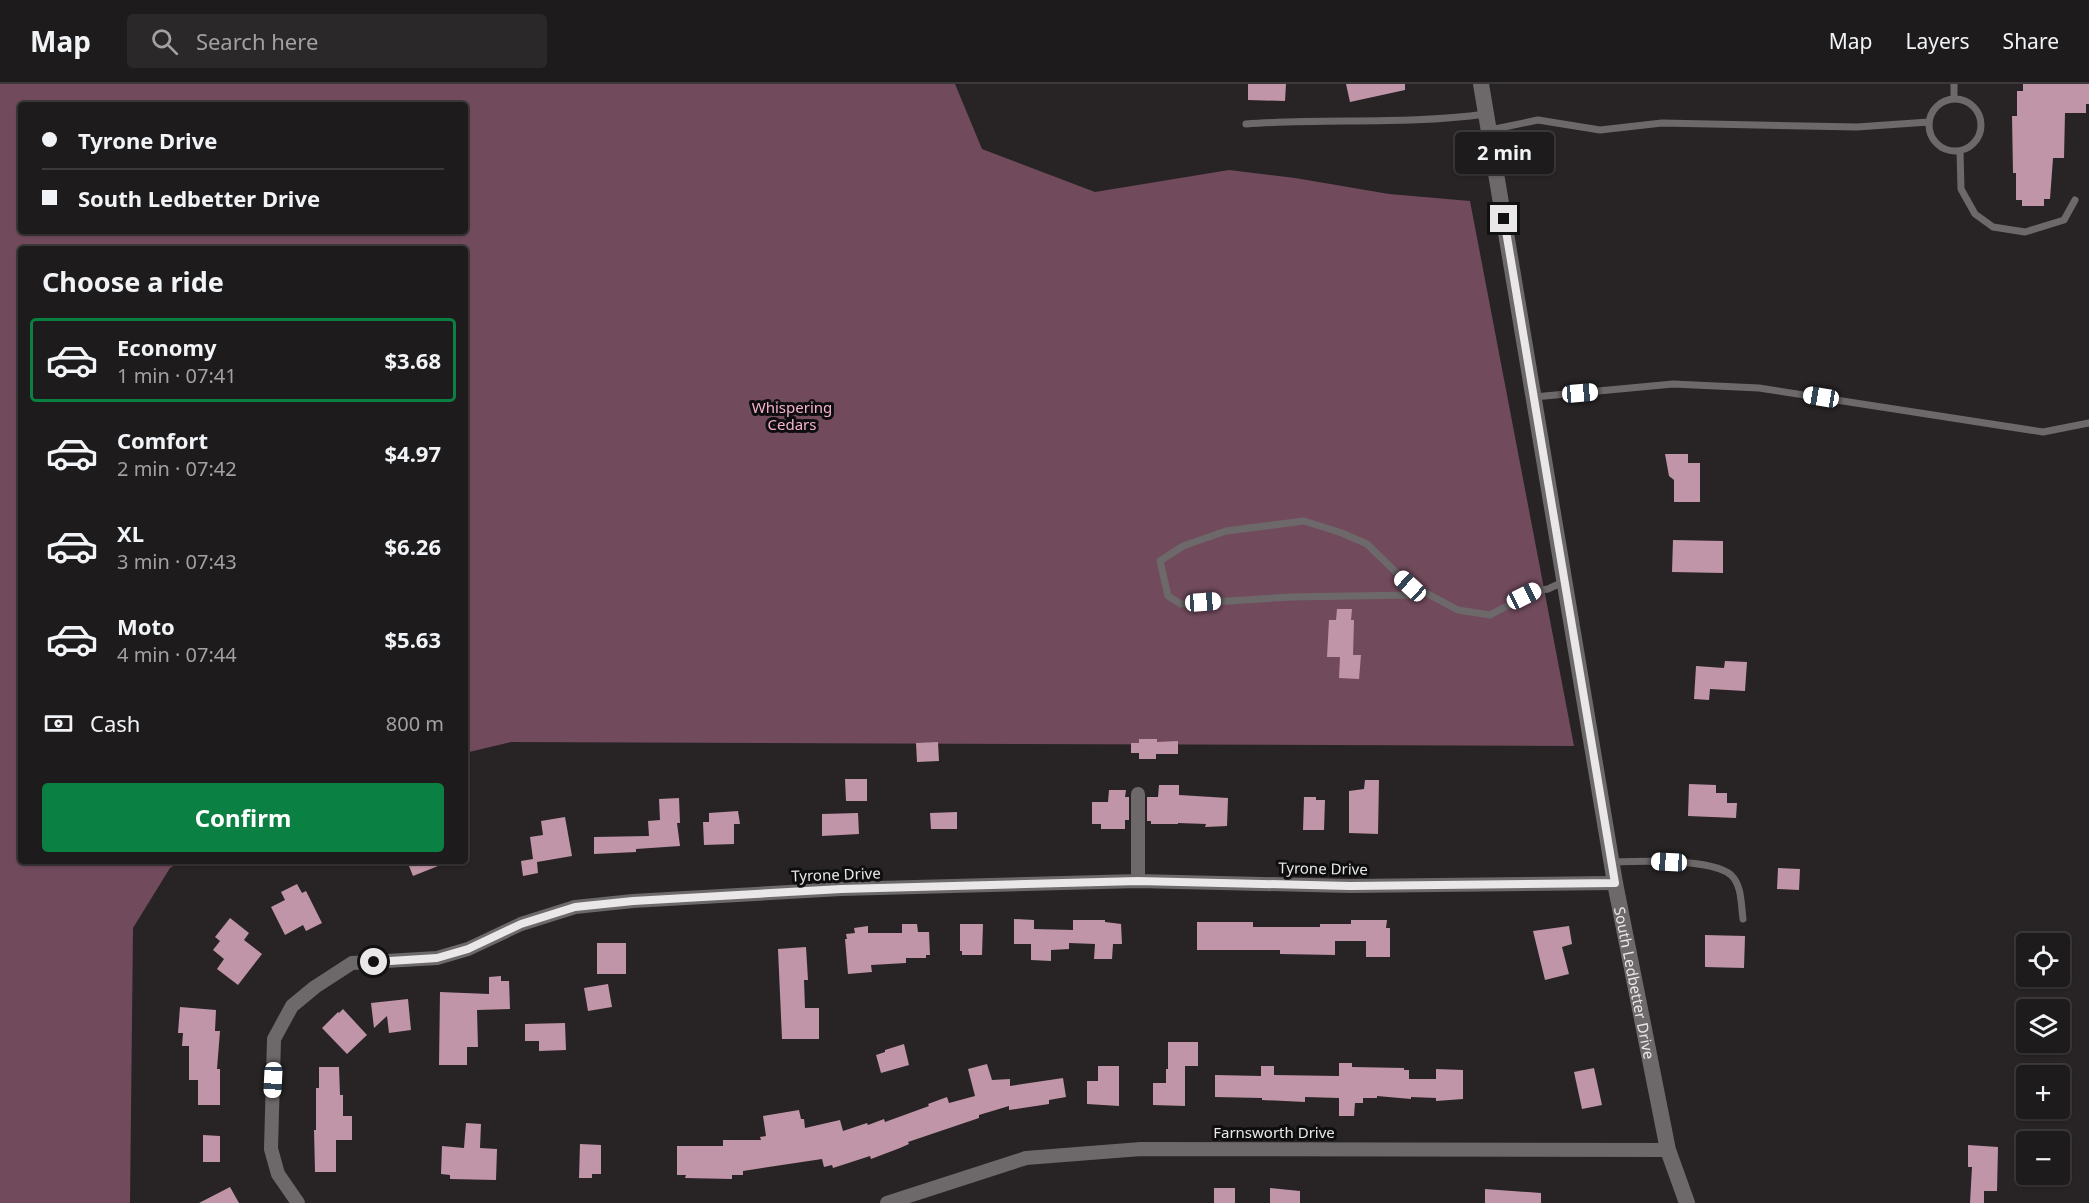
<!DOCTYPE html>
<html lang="en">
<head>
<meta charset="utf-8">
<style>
	:root { --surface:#1e1b1c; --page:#2b2829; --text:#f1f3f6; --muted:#a1a1a3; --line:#3c393b; --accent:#0b8043 }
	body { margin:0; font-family:"Noto Sans",sans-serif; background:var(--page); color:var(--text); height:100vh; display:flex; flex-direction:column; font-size:22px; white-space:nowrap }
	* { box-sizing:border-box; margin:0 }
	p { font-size:20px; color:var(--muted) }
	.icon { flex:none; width:33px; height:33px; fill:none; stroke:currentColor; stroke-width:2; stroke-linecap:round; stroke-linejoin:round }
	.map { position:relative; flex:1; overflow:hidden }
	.panel { position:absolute; left:18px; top:162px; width:450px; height:618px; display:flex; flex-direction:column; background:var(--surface); border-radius:6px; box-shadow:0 2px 4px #0004,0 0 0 2px var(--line) }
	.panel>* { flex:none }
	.banner { position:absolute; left:18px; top:18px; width:450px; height:132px; border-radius:6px; box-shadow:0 2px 4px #0004,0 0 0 2px var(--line); display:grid; align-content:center; height:132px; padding:0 24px; background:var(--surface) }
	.controls { position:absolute; left:2016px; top:849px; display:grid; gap:12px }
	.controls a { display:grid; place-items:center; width:54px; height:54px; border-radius:6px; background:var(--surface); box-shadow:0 2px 4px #0004,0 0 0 2px var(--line); font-size:30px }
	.end { position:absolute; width:27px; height:27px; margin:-14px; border:8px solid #e9e7e8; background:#111; box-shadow:0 0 0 3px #111 }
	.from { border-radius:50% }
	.bubble { position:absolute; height:42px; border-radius:6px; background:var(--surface); box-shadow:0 2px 4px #0004,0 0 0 2px var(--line); font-size:20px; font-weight:700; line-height:42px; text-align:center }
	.car { position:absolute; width:18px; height:36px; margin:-18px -9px; border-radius:8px; box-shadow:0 0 4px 2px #0007; background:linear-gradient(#fff 24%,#345 0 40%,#fff 0 76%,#345 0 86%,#fff 0) }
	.banner b { display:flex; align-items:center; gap:21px; height:57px; font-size:22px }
	.banner b+b { border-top:2px solid var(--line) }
	.banner i { width:15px; height:15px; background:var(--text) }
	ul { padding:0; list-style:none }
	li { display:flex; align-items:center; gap:18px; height:84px; margin:0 12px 9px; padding:0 12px; border:3px solid transparent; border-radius:6px }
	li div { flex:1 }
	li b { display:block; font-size:22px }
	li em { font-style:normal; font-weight:700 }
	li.selected { border-color:var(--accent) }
	li>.icon { width:54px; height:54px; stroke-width:1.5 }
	h2 { padding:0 24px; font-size:27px; line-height:72px }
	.pay { display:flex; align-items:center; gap:15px; height:66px; padding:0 24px; font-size:22px }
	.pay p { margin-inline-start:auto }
	.primary-button { display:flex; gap:12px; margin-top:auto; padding:12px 24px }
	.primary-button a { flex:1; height:69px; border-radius:6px; background:var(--accent); color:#fff; font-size:24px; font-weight:700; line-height:69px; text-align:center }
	header { display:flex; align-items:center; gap:36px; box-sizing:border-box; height:84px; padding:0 30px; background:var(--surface); border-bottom:2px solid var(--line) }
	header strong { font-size:28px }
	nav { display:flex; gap:33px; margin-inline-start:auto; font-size:21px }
	.search { width:420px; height:54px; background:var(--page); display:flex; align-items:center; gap:15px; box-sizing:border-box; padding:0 21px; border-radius:6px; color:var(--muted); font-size:22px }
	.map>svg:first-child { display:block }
	.forest { fill:#714b5c; fill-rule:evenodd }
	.building { fill:#c095a7 }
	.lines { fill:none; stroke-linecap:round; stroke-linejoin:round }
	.service { stroke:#6d696a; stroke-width:7 }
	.minor { stroke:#6d696a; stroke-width:14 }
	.tertiary { stroke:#6d696a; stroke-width:16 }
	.route { stroke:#e9e7e8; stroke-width:8 }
	.labels { text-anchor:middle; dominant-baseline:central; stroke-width:6; stroke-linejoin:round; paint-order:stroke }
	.park-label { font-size:15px; fill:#f7b3d1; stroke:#0f0e0e }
	.street-label { font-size:15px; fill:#e9e7e8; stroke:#0f0e0e }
</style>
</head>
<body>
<header>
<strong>Map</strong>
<div class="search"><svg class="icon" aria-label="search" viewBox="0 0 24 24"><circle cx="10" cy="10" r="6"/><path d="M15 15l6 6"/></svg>Search here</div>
<nav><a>Map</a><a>Layers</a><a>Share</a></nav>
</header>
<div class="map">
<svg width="2089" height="1119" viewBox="0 0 2089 1119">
	<rect width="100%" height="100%" fill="#282425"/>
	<path class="forest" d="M0 0H955L982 65 1095 108 1229 86 1295 94 1389 110 1470 117 1574 662 511 658 465 669V165H21V777H182L170 784 133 844 130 1119H0ZM21 21H465V147H21Z"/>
	<path class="building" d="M1248 0H1286L1285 17 1248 16Z
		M1346 0H1405V6L1350 18Z
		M2023 0H2089V20H2086V29H2065L2064 74H2053L2050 115H2044V122H2022V116H2016V89H2013L2012 32H2017V7H2023Z
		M1665 370H1688V379H1700V418H1674V396L1669 392Z
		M1673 456 1723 457V489L1672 488Z
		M1337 525H1352L1351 536H1354L1353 571H1361L1359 595 1339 594 1340 573H1327L1329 536H1336Z
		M1725 577 1747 578 1745 607 1710 605 1709 616 1694 615 1696 582 1724 584Z
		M1139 655H1157V658L1178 657V670H1156V675H1139V669H1131V659H1139Z
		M938 658 939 677 917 678 916 659Z
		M845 695H867V717H846Z
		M1365 696H1379L1378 750 1349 749V707L1364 705Z
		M1689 700 1716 701V709H1727V719H1737L1736 734 1688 732Z
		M1159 701H1179V711L1228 714 1227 742 1205 743 1206 740 1178 739V740H1151V737H1147V713H1158Z
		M1109 706H1126L1125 713H1129V736H1125V745H1101V740H1092V718H1108Z
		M1304 713H1316V716H1325L1324 746H1303Z
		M679 714 680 739H677L680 762 636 765V768L594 770V753L649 752 648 737 660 736 659 715Z
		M738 727 740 740H734V760L704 761 703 738H709V729Z
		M957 728V745H931L930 729Z
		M858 729 859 750 822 752V730Z
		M565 733 572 772 537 778 538 789 523 792 521 777 533 775 530 753 543 751 541 737Z
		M407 777H448V778L413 792Z
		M1778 784 1800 785 1799 806 1777 805Z
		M297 800 302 809 306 807 322 839 306 847 303 841 285 851 271 823 285 816 281 808Z
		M230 834 249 849 244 856 262 870 238 901 217 885 224 875 213 866 220 857 215 853Z
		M1014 835 1034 836V845L1073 846V836H1105V838L1121 840 1122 860H1113L1112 875H1094L1095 860 1069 859V865L1051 866V877L1031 876V860H1014Z
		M1351 836H1387L1386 844H1390V873H1366V857H1335V871L1280 870V866H1197V838H1253V843H1320V840H1351Z
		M902 840H917L918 848H929L930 871H926V874H906V879L871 881 872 888 848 890 845 855H847L846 850 855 849 854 844 868 842V849H902Z
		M960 840H983L982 871H962V867H960Z
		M1569 842 1572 860 1562 863 1569 890 1545 896 1533 847Z
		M1705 851 1745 852 1744 884 1705 883Z
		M597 859H626V890H597Z
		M806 863 808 896H804L805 924H819V955H782L778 865Z
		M501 892V897H509L510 925 477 926 478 963H467V981H439L440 908 489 910V893Z
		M608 900 612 923 588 927 584 904Z
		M408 915 411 946 389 949 387 932 374 944 371 919Z
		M180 923 216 926 215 947H220L217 985H220V1021H198V996H189V962H182L183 949H178Z
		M343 925 367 951 347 970 322 944 338 928 339 929Z
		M565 939 566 966 539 967V957H525V940Z
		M1168 958H1198V982H1185V1022L1153 1021V999H1166V985H1168Z
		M904 960 909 981 881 989 876 971 885 968V966Z
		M1339 979H1352V983L1404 984V986H1409V995H1436V985L1463 986V1015L1436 1017V1014L1411 1013V1015L1377 1012V1014H1363V1019H1355L1354 1032H1339V1014L1305 1013V1018L1262 1016V1014L1215 1013V991L1261 992V982H1274V991L1339 992Z
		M987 980 992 996 1010 995V1002L1063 994 1066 1013 1049 1016V1020L1009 1026V1022L979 1031V1034L908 1058 909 1060 900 1064 871 1075 870 1072 833 1084 832 1081 824 1083 822 1075 743 1087V1091H732V1095L685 1094 686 1091H677V1062H723V1056H761L760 1053 766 1052 763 1032 799 1026 801 1035H804L805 1044 840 1036 843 1047 867 1039 868 1041 884 1035 885 1038 929 1022 928 1020 947 1013 949 1019 975 1012 968 985Z
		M1098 982H1119V1022L1087 1020V997H1098Z
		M319 983H339L340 1011H343V1032H352V1056H336V1088H315L314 1046H316V1004H319Z
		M1594 984 1602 1021 1582 1025 1574 988Z
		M466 1039 481 1040 480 1064 497 1065 496 1096 450 1095V1091L441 1090 442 1062 464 1064Z
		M203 1051 220 1052V1078H203Z
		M580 1060 601 1061V1090H592V1094H579Z
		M1968 1061 1998 1063 1997 1107H1984V1119H1970L1972 1083H1968Z
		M230 1103 239 1119H199Z
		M1214 1104H1235V1119H1214Z
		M1270 1104 1300 1107V1119H1270Z
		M1485 1105 1541 1109V1119H1485Z"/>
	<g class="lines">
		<path class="service" d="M1929 41a26 26 0 1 1 52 0a26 26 0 1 1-52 0Z
			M1954 15V0
			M1246 40C1326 34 1406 41 1486 30
			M1490 46 1538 36 1600 46 1662 39 1857 43 1929 38
			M1960 67 1961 105 1975 130 1993 143 2025 148 2064 136 2075 116
			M1534 313 1673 300 1759 304 2043 348 2089 339
			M1411 511 1410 502 1367 460 1342 449 1304 437 1226 447 1183 462 1160 477 1168 512 1181 520 1291 513 1411 511 1426 509 1458 526 1490 531 1535 507 1548 505 1565 497
			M1612 778C1638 777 1711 774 1731 791 1742 801 1741 821 1743 835"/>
		<path class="minor" d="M1138 710V797
			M298 1119 278 1090 271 1065 274 955 292 922 315 903 352 879 437 874 468 865 521 840 575 823 633 817 841 805 1138 797 1350 802 1615 799
			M887 1119 1026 1074 1141 1065 1668 1066"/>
		<path class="tertiary" id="s1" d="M1481 0 1615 799 1668 1066 1687 1119"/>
	</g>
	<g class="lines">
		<path class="route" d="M374 878 437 874 468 865 521 840 575 823 633 817 841 805 1138 797 1350 802 1615 799 1504 135"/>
	</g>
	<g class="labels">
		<g class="park-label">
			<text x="792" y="323">Whispering<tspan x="792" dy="17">Cedars</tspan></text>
		</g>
		<g class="street-label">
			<text transform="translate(1323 784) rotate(1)">Tyrone Drive</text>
			<text transform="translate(836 790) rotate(-2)">Tyrone Drive</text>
			<text stroke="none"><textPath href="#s1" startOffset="912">South Ledbetter Drive</textPath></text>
			<text x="1274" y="1048">Farnsworth Drive</text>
		</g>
	</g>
</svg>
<div class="controls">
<a><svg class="icon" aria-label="locate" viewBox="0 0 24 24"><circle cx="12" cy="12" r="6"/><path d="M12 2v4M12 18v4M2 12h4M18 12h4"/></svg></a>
<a><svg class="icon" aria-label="layers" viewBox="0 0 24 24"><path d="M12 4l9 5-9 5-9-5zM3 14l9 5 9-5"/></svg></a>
<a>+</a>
<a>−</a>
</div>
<i class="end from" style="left:374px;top:878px"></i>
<i class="end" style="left:1504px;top:135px"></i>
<div class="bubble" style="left:1455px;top:48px;width:99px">2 min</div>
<i class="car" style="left:1580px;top:309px;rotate:85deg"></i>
<i class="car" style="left:1821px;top:313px;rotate:279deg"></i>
<i class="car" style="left:1410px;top:502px;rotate:312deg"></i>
<i class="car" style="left:1524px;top:512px;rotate:63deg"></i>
<i class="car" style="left:1203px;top:518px;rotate:86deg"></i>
<i class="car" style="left:1669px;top:778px;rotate:273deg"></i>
<i class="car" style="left:273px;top:996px;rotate:183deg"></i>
<div class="banner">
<b><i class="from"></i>Tyrone Drive</b>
<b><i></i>South Ledbetter Drive</b>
</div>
<section class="panel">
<h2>Choose a ride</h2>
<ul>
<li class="selected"><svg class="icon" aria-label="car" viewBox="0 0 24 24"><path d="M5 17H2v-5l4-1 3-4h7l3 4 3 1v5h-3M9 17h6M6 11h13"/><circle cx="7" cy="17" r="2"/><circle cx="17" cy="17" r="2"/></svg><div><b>Economy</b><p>1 min · 07:41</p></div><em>$3.68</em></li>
<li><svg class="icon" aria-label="car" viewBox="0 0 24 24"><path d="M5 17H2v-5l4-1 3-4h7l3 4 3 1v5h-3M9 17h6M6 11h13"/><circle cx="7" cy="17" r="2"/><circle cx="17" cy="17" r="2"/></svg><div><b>Comfort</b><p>2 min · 07:42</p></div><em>$4.97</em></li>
<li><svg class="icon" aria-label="car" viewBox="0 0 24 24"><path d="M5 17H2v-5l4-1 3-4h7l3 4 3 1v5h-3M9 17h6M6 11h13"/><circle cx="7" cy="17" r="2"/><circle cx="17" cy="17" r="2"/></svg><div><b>XL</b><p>3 min · 07:43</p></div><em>$6.26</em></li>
<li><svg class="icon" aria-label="car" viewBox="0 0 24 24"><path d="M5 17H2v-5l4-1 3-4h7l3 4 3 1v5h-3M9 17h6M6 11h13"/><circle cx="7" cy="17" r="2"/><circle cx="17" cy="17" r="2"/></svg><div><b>Moto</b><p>4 min · 07:44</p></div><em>$5.63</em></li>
</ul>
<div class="pay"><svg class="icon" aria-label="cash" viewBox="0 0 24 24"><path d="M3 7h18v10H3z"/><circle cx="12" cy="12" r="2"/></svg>Cash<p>800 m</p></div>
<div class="primary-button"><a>Confirm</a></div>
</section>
</div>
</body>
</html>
